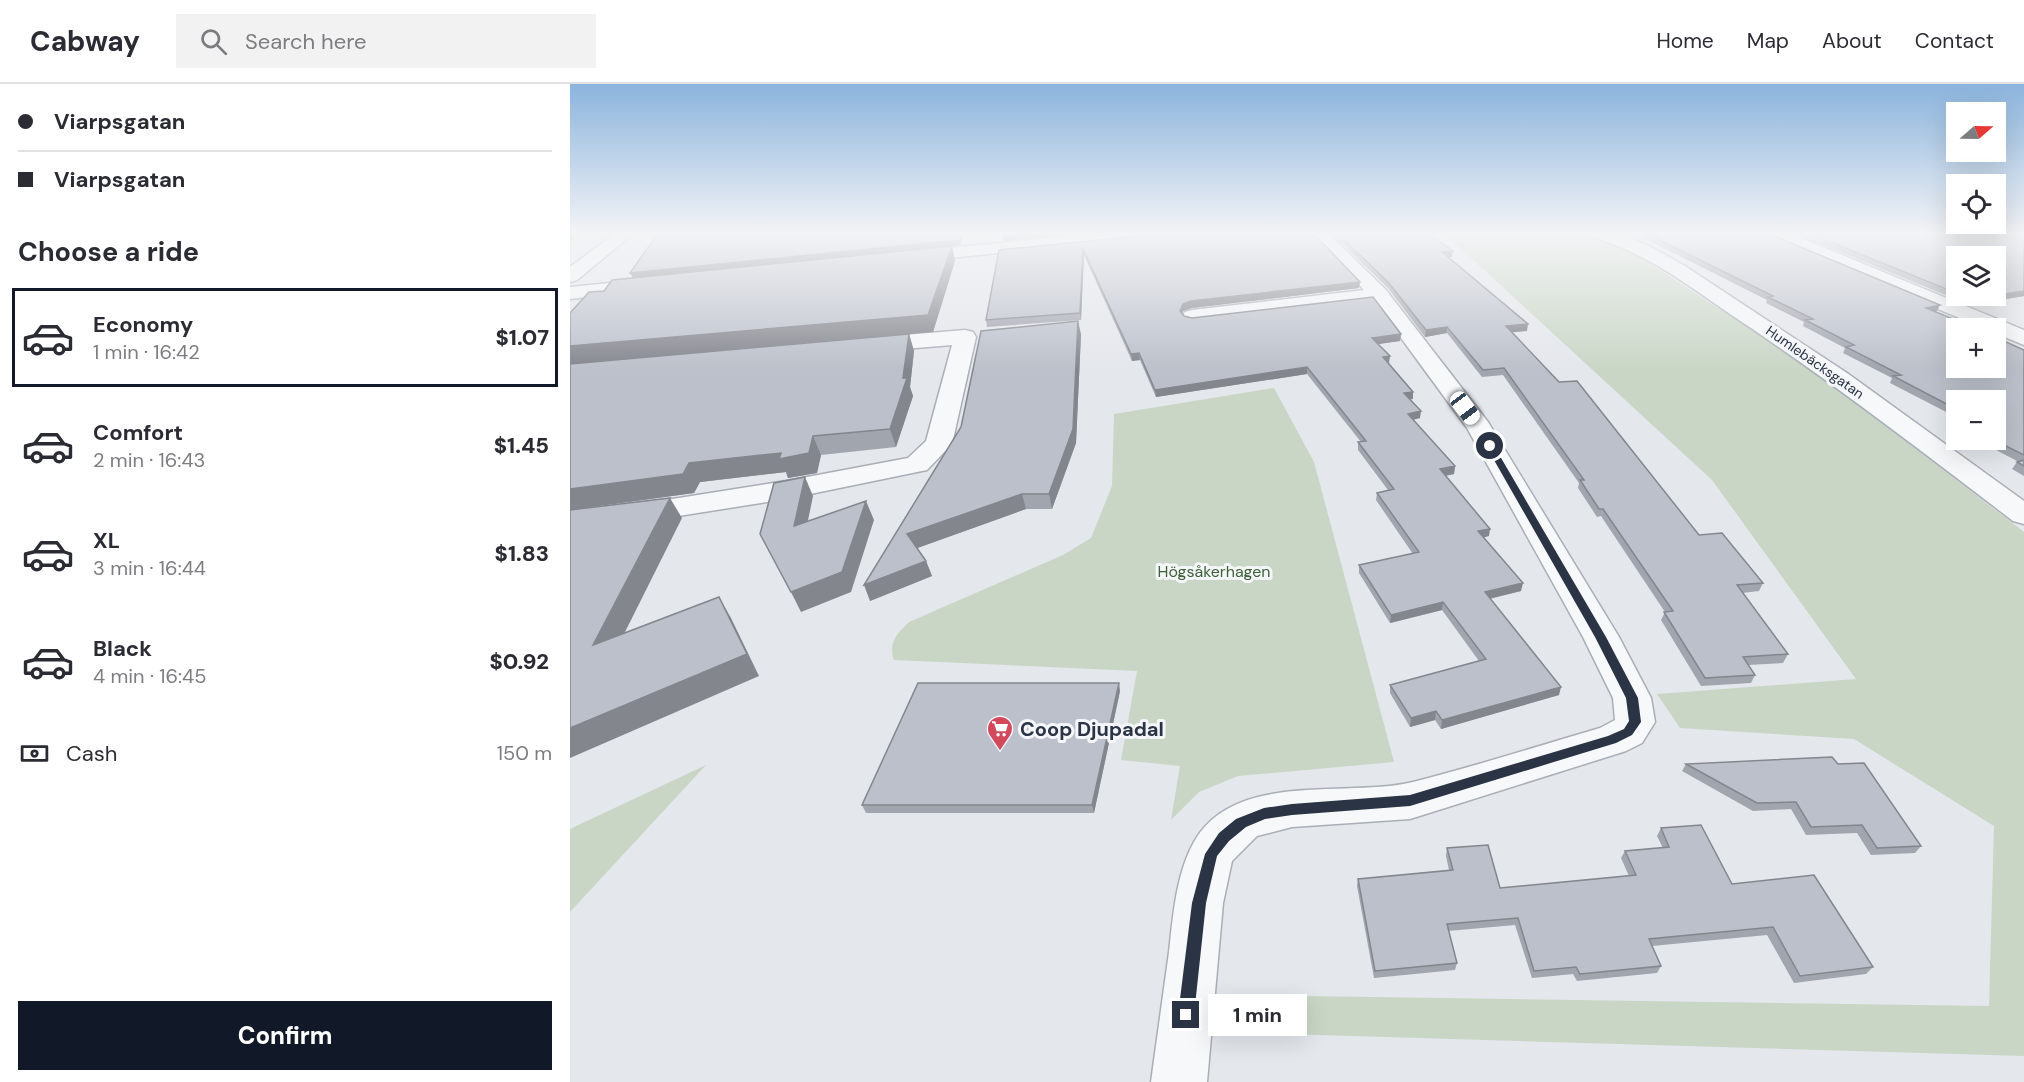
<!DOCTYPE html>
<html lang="en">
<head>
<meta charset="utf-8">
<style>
	:root { --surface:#fff; --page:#f2f2f3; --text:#2b2b33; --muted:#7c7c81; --line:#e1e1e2; --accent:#111827 }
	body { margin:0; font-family:"DM Sans",sans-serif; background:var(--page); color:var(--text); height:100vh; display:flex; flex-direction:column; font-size:22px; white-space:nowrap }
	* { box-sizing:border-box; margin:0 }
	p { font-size:20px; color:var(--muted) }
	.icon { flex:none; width:33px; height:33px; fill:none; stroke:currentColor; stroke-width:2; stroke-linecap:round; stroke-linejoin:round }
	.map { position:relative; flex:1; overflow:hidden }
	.sheet { display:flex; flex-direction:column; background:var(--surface); width:570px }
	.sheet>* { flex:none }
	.banner { display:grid; align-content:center; height:132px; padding:0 18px; background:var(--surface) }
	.needle { width:39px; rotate:70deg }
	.controls { position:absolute; left:1376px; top:18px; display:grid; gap:12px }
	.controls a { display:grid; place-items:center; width:60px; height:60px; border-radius:0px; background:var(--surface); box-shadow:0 6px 24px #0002; font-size:30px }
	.end { position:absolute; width:27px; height:27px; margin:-14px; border:8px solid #2b3445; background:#fff; box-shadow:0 0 0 3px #fff }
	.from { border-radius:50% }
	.bubble { position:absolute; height:42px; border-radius:0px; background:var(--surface); box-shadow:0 6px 24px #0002; font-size:20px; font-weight:800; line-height:42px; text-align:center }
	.car { position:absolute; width:18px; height:36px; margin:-18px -9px; border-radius:8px; box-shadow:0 0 4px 2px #0007; background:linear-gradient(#fff 24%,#345 0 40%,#fff 0 76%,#345 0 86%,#fff 0) }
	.banner b { display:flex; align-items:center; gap:21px; height:57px; font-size:22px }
	.banner b+b { border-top:2px solid var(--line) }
	.banner i { width:15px; height:15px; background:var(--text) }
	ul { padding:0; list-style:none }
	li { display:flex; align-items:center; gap:18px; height:99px; margin:0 12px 9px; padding:0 6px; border:3px solid transparent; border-radius:0px }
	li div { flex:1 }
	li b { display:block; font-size:22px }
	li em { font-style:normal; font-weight:800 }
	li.active { border-color:var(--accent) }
	li>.icon { width:54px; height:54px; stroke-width:1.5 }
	h2 { padding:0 18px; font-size:27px; line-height:72px }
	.pay { display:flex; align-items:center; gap:15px; height:66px; padding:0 18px; font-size:22px }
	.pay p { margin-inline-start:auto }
	.button { display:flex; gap:12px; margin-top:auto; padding:12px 18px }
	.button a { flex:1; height:69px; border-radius:0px; background:var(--accent); color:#fff; font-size:24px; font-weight:800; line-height:69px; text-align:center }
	header { display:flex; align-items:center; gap:36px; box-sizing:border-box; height:84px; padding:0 30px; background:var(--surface); border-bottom:2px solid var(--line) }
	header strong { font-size:28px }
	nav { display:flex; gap:33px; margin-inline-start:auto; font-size:21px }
	.search { width:420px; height:54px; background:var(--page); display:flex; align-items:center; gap:15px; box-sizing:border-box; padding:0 21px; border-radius:0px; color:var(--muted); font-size:22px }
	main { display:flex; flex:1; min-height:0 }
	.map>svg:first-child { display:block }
	.green { fill:#c9d6c5 }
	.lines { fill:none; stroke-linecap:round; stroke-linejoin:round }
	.street-casing { stroke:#a9aeb7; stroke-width:3 }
	.street { fill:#f7f8fa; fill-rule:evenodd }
	.wall { fill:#a1a5ae; fill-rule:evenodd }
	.shaded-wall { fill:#83868d }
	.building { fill:#bbc0ca; stroke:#83868d; stroke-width:1.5 }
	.route { fill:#2b3445 }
	.labels { text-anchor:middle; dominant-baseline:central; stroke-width:6; stroke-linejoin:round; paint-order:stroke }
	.far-street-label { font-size:14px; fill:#2b3445; stroke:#f4f6f9 }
	.park-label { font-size:16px; fill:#3f6138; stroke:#f4f6f9 }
	.near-poi-label { font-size:20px; font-weight:bold; fill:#2b3445; stroke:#f4f6f9; text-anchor:start }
</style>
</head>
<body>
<header>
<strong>Cabway</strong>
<div class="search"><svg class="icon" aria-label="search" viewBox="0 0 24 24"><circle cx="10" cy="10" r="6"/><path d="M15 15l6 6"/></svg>Search here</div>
<nav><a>Home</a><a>Map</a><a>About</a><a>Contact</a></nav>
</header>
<main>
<section class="sheet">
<div class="banner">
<b><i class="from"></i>Viarpsgatan</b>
<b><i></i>Viarpsgatan</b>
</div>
<h2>Choose a ride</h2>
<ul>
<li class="active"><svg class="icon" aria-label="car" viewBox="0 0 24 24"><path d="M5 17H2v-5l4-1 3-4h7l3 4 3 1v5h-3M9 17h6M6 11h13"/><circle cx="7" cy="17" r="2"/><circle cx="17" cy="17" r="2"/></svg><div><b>Economy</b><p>1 min · 16:42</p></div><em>$1.07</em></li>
<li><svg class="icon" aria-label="car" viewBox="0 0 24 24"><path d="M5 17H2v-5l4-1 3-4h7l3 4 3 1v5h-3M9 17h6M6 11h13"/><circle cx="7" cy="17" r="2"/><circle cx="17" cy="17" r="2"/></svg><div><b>Comfort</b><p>2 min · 16:43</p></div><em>$1.45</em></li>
<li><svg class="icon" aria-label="car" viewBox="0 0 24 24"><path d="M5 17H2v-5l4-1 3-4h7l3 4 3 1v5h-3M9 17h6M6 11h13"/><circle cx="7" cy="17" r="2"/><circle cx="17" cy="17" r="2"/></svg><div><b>XL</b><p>3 min · 16:44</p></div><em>$1.83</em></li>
<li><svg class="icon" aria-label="car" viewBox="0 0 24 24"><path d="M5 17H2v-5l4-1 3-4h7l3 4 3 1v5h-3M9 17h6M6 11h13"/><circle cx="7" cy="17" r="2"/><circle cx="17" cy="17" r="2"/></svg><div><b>Black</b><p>4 min · 16:45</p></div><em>$0.92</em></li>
</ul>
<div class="pay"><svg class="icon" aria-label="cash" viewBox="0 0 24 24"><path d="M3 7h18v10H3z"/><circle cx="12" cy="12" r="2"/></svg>Cash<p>150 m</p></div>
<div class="button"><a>Confirm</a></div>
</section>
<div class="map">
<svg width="1454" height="998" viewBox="0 0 1454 998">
	<rect width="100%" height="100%" fill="#e4e7ec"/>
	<path class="green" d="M869 148H997L1017 155 1050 160 1239 283 1454 448V972L680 949 670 911 1419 922 1424 742 1284 655 1110 644 1087 610 1286 595 1142 396 887 161Z
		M704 304 744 378 824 678 668 692 629 708 601 736 610 682 551 676 567 587 324 576C318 558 327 550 339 538L493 471 521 454 542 402 544 330Z
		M136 681 0 828V745Z"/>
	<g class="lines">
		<defs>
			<path id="street" d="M47 148H65L7 196 0 198V183Z
				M541 148H597L589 153 339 178 330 173 339 168Z
				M740 148H757L816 206 918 338 1049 553 1081 614 1085 638 1072 659 1056 667 840 735 722 743 687 752 662 777 653 819 637 998H581C587 955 593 911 599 868 603 832 606 790 624 758 664 686 778 714 843 698 906 682 968 662 1030 644L1045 636 1043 614 1013 553 897 344 804 217 622 238 615 236 612 232 615 228 622 226 794 206Z
				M1015 148 1047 149 1081 163 1115 182 1277 289 1454 417V440L1443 437C1350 366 1258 295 1160 230 1115 199 1071 165 1017 152Z
				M1194 148H1216L1454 246V261L1425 249V244H1413L1196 152Z
				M1438 148H1454V156L1440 152Z
				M79 195 86 197 89 201 86 205 0 215V203Z
				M395 246 403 248 406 253 382 360 357 386 216 415 58 440 0 446V428L58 422 216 397 338 374 356 357 382 261 298 268 290 266 287 261 290 256 298 254Z"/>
		</defs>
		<use href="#street" class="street-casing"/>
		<use href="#street" class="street"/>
	</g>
	<path class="wall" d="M89 148H394L390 161 382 162 385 177 363 248 339 250 344 267 340 303 343 312 326 363 251 371 247 389 218 394 216 388 130 398 124 409 0 426 34 207 62 194Z
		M760 148H856L882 173H878L957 247 942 248 1129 451 1193 499 1189 507 1172 509 1218 570 1213 579 1178 581 1185 591 1181 599 1131 602 1091 536 1095 528 1031 432 1027 433 1008 404 1009 399 933 291 912 293 877 249 855 253 818 204Z
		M1062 148H1196L1197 149 1367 227H1365L1454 266V392L1442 385 1447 378H1449L1407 356H1425L1386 316V344L1377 339 1381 333 1384 332 1320 299 1322 294 1273 269 1275 264 1233 242 1234 238 1196 219 1197 216Z
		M1221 148H1441L1442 149 1454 152V212L1400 221ZM1386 172 1425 212H1386Z
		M589 150 790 198 789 204 622 224 613 227 612 230 614 232 622 234 831 250 830 257 808 260 820 272 818 279 843 315H840L850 334 843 336 885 382 884 390 875 392 919 452 914 453 951 507 920 515 989 611 871 645 865 636 840 643 820 609V601L909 577 872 526 820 539 789 489V481L843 470 806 416 807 409 818 406 788 366V358H791L737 290 586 313 570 276 562 277 514 171 511 236 417 243 416 236 429 166Z
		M511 250 506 359 482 425H456L347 464 356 477 362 492 300 517Z
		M550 607 524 729H296L292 721Z
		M1116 680H1268L1351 762 1345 769 1301 771 1287 749 1236 751 1221 725 1183 727 1112 687Z
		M1091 744 1162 800 1303 883 1296 890 1224 899 1197 851 1082 862 1091 882 1087 889 1007 897 1003 890 962 894 945 841 878 847 887 879 885 886 804 894 787 802 788 795 879 786 876 772 877 764 930 804 1059 792 1051 774 1055 767 1093 764 1087 752Z"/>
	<path class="shaded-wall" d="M1 148H14L0 158V149Z
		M394 148 390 161 382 162 385 177 363 248 339 250 344 267 340 303 343 312 326 363 320 345 0 280V262L63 194 60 189Z
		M466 148H523L434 157 432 151Z
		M513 165 514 171 511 236 510 229Z
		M883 167 882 173 872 174V168Z
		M790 198 789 204 622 224 613 227 610 233V227L613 220 621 217Z
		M1454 207V212L1400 221 1403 215Z
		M1370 221 1367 227 1354 229 1356 224Z
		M508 237 511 250 506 359 482 425 479 410Z
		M958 240 957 247 935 249 936 242Z
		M877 243V249L855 253 856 246Z
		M831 250 830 257 802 261V254Z
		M569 269 570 276 562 277 561 270Z
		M820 272 819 279 813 280V273Z
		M737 283V290L586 313 585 306Z
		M843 308V315L834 316V309Z
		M851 327 850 334 837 337 838 330Z
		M243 352 251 371 247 389 218 394 216 388 130 398 124 409 0 426V405Z
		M885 382 884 390 869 393 870 385Z
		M235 393 243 412 233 461 224 442Z
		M452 410 456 425 342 466 337 450Z
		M100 414 112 434 38 582 23 561Z
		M296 417 304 436 281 508 231 528 221 508Z
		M920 445 919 452 907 455 908 447Z
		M356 477 362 492 300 517 294 501Z
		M953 499 951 507 913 516 915 508Z
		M149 513 161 534 189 592 0 674V644Z
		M873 518 872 526 820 539 821 531Z
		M549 599 550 607 524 729 522 721Z
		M991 603 989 611 871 645 872 636Z
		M866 627 865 636 840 643 841 634Z"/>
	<path class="building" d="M89 148H392L389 156 60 189Z
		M433 148H466L432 151Z
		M591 148H742L790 198 621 217 613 220 610 227 614 232 622 234 803 213 831 250 802 254 820 272 813 273 843 308 834 309 851 327 838 330 885 382 870 385 920 445 908 447 953 499 915 508 991 603 872 636 866 627 841 634 820 601 916 575 873 518 821 531 789 481 849 468 807 409 824 405 788 358 796 357 737 283 585 306 569 269 561 270 513 165 510 229 416 236 429 166 589 150Z
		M766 148H856L883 167 872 168 958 240 936 242 989 298 1007 297 1129 451 1152 449 1193 499 1167 501 1218 570 1173 573 1185 591 1135 594 1094 528 1103 527 1033 425H1029L1010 396H1014L934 284 913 286 877 243 856 246 818 198Z
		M1073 148H1196L1197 149 1370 221 1356 224 1405 244H1386V284H1425V253L1454 266V371L1424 356H1425V316H1386V325L1323 292 1331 291 1276 263 1284 261 1235 236 1243 235 1198 213 1203 212Z
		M1236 148H1441L1442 149 1454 152V207L1403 215 1393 212H1425V172H1386V209Z
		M382 162 358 231 0 262V229L19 208 34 207 42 196Z
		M508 237 503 345 479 410H452L337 450 356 477 294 501 391 343 411 247Z
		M339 250 333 294H337L320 345 243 352 239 369 209 375 211 369 119 379 113 390 0 405V280Z
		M1454 376V382L1447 378Z
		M235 393 224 442 296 417 272 488 221 508 190 450 204 399Z
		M100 414 23 561 149 513 177 570 0 644V426Z
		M348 599H549L522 721H292Z
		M1262 673 1268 680 1294 679 1351 762 1307 764 1292 741 1241 743 1226 718 1187 719 1116 680Z
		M1131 741 1162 800 1244 791 1303 883 1230 892 1203 843 1079 855 1091 882 1010 890 1006 883 964 887 948 834 877 840 887 879 805 887 788 795 883 786 877 764 918 761 930 804 1066 791 1055 767 1099 763 1091 744Z"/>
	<linearGradient id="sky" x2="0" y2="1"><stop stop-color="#8bb4dd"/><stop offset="0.52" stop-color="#f3f4f6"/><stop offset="1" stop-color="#f3f4f6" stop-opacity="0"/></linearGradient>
	<rect width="1454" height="287" fill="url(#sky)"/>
	<path class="route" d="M920 360 924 362 1036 553 1068 614 1071 638 1062 651 1046 659 840 722 722 731 695 735 676 743 659 757 647 772 636 819 624 931 621 937 616 939 610 937 608 931 622 819 635 770 649 749 666 735 694 724 722 720 840 711 1038 652 1054 645 1059 637 1056 614 1025 553 916 362Z"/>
	<defs>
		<symbol id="supermarket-pin" viewBox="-11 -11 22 30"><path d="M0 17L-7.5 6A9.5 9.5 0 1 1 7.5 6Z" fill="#d1495b" stroke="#f4f6f9"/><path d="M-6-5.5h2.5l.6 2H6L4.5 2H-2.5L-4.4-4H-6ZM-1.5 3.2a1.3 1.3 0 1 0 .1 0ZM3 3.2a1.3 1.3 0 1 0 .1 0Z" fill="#fff"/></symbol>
	</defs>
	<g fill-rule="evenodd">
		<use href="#supermarket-pin" x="415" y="630" width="30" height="40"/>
	</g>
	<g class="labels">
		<g class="far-street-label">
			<text transform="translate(1245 278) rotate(35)">Humlebäcksgatan</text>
		</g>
		<g class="park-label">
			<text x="644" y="487">Högsåkerhagen</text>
		</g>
		<g class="near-poi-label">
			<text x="450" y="645">Coop Djupadal</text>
		</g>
	</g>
</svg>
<div class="controls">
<a><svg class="needle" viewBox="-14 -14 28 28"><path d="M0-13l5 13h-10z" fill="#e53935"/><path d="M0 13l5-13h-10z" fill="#7c7c81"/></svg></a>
<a><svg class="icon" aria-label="locate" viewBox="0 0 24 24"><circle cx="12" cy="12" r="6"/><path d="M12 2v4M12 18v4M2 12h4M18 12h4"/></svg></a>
<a><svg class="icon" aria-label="layers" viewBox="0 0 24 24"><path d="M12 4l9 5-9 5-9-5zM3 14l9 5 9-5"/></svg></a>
<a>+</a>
<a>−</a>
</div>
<i class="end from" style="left:920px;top:362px"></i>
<i class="end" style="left:616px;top:931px"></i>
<div class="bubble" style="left:638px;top:910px;width:99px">1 min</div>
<i class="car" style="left:895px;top:324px;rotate:143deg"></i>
</div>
</main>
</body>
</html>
